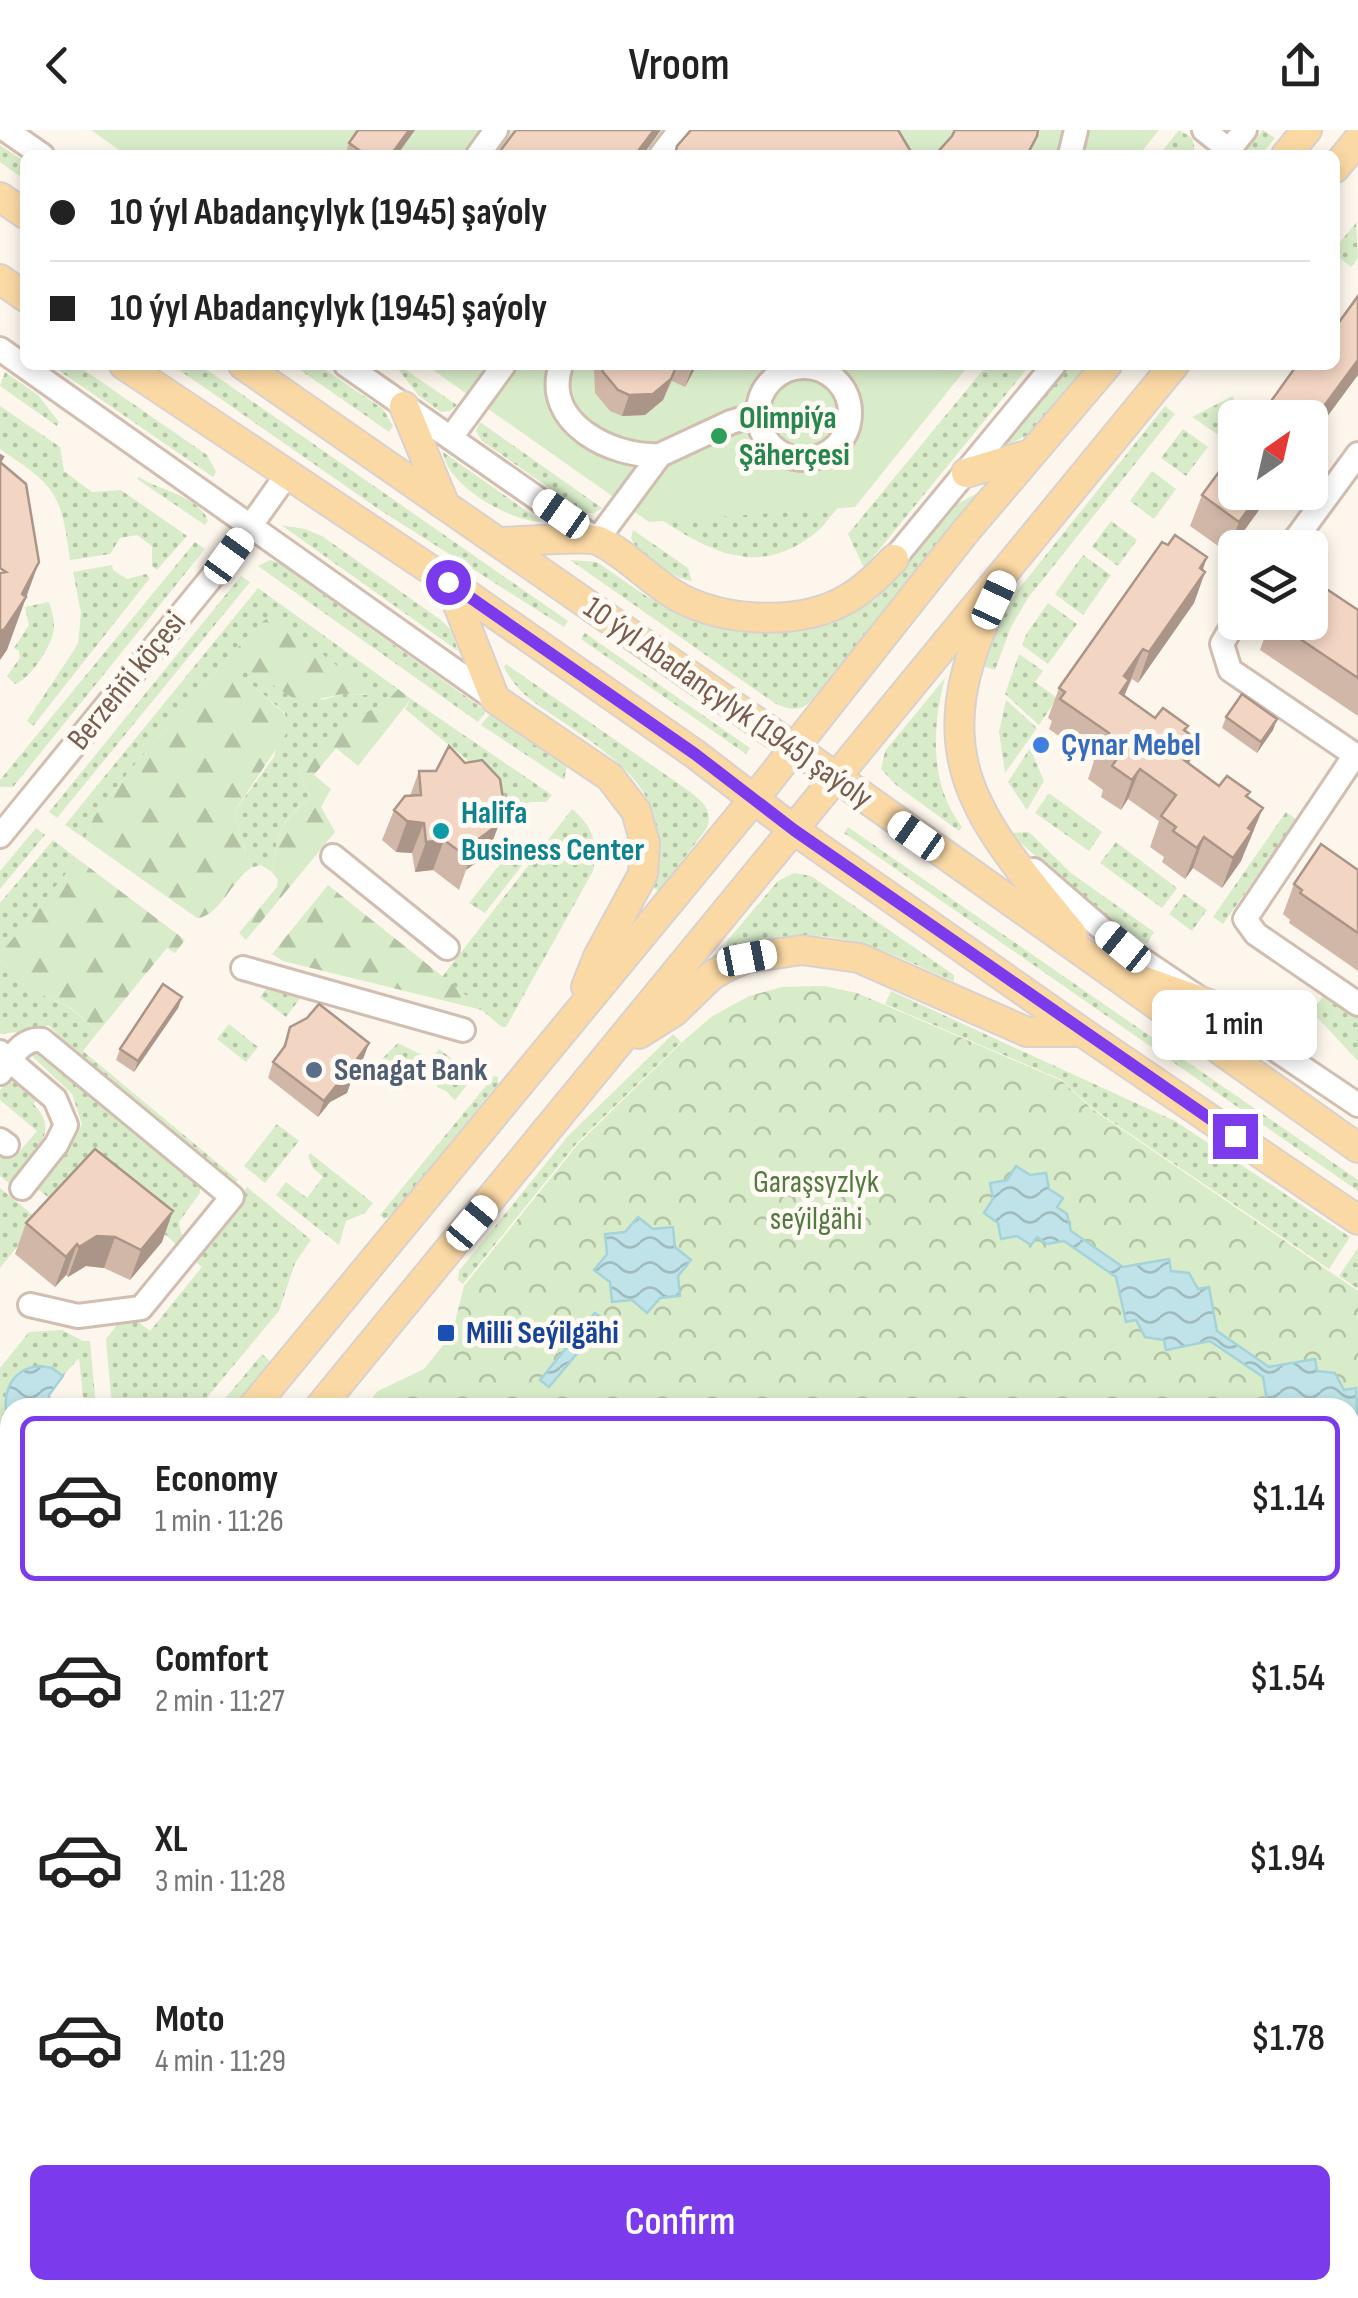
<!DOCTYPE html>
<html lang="en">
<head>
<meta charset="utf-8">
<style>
	:root { --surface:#fff; --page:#f6f6f6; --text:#222; --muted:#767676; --line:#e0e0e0; --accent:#7c3aed }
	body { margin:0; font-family:"Sofia Sans Condensed",sans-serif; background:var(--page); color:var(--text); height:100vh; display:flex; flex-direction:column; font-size:38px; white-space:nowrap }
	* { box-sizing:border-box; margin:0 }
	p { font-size:32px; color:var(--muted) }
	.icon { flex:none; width:55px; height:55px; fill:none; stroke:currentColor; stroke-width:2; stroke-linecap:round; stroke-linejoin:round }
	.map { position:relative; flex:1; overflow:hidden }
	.sheet { position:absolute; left:0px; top:1268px; width:1360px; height:902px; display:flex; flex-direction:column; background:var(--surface); border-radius:30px 30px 0 0; box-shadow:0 5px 15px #0003 }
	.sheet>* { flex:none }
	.hud { position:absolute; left:20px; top:20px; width:1320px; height:220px; border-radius:15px; box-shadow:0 5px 15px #0003; display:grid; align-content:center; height:220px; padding:0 30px; background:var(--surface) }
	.needle { width:65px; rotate:34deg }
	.controls { position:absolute; left:1218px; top:270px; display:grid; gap:20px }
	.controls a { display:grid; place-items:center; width:110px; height:110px; border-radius:15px; background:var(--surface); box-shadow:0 5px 15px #0003; font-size:50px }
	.end { position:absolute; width:45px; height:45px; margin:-22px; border:12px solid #7c3aed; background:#fff; box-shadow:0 0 0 5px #fff }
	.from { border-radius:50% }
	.bubble { position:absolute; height:70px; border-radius:15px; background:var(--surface); box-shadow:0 5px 15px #0003; font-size:32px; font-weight:600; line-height:70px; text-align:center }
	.car { position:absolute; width:30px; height:60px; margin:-30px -15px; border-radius:12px; box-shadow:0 0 8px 2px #0007; background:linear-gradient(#fff 24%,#345 0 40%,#fff 0 76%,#345 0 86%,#fff 0) }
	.hud b { display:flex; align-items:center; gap:35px; height:95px; font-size:38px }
	.hud b+b { border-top:2px solid var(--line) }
	.hud i { width:25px; height:25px; background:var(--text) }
	ul { padding:18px 0 0; list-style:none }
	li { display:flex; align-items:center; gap:30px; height:165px; margin:0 20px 15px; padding:0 10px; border:5px solid transparent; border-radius:15px }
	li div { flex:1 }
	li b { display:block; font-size:38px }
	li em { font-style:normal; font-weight:600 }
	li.active { border-color:var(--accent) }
	li>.icon { width:90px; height:90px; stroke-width:1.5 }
	.primary-button { display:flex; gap:20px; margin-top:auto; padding:20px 30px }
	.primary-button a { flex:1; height:115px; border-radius:15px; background:var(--accent); color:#fff; font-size:40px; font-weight:600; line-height:115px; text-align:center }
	header { display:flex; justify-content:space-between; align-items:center; height:130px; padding:0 30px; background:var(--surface); font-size:45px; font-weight:600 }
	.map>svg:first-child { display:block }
	.grass { fill:url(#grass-dots) }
	.forest { fill:url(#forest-firs) }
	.park { fill:url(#park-crowns) }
	.garden { fill:#d8ecc9 }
	.water { fill:url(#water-waves); stroke:#a5d3da; stroke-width:2.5 }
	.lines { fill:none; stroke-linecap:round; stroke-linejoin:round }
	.minor-casing { stroke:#d1beb0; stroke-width:28 }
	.major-casing { stroke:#dad1cd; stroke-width:32 }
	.minor { stroke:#fff; stroke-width:22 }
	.major { stroke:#fbd9a5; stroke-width:28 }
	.wall { fill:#d1b7a8 }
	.shaded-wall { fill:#aa9588 }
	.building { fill:#f3d5c3; stroke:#aa9588; stroke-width:2.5 }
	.route { stroke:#7c3aed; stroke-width:12 }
	.leisure-dot { fill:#2e9e5b; stroke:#fffaf3; stroke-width:4 }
	.shop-dot { fill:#3f7fe0; stroke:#fffaf3; stroke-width:4 }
	.culture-dot { fill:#0f9aa8; stroke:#fffaf3; stroke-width:4 }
	.service-dot { fill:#5c6f8a; stroke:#fffaf3; stroke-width:4 }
	.transit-dot { fill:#1a4fb4; stroke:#fffaf3; stroke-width:4 }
	.labels { text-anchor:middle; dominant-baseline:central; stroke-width:10; stroke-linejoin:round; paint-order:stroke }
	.leisure-label { font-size:32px; font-weight:bold; fill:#27864d; stroke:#fffaf3; text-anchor:start }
	.street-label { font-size:32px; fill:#7a5c4d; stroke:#fffaf3 }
	.shop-label { font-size:32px; font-weight:bold; fill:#366cbe; stroke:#fffaf3; text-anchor:start }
	.culture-label { font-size:32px; font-weight:bold; fill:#0d838f; stroke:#fffaf3; text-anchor:start }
	.service-label { font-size:32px; font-weight:bold; fill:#4e5e75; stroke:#fffaf3; text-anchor:start }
	.park-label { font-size:32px; fill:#537a41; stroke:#fffaf3 }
	.transit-label { font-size:32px; font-weight:bold; fill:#164399; stroke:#fffaf3; text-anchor:start }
</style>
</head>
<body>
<header><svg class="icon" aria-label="back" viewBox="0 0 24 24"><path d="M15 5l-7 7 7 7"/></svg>Vroom<svg class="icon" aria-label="share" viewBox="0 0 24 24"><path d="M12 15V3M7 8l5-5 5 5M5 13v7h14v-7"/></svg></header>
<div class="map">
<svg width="1358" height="2168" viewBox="0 0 1358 2168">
	<defs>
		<pattern id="grass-dots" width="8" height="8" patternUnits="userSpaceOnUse" patternTransform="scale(2.5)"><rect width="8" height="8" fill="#d8ecc9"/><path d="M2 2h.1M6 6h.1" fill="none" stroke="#b4c2a5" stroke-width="1.8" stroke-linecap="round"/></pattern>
		<pattern id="forest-firs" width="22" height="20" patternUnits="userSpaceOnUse" patternTransform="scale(2.5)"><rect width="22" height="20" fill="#d8ecc9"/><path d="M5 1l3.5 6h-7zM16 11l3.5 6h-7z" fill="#b4c2a5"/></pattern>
		<pattern id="park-crowns" width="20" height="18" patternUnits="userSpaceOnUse" patternTransform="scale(2.5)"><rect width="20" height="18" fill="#d8ecc9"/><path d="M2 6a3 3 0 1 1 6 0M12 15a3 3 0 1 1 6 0" fill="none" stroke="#b4c2a5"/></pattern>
		<pattern id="water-waves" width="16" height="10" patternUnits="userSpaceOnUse" patternTransform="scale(2.5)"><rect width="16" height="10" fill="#bfe3e8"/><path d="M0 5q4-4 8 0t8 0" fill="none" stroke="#a0bbbe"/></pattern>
	</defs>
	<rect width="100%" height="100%" fill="#fdf6ec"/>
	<path class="grass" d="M1179 0 1192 8 1196 25H1159Z
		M1263 0 1275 8 1261 25H1242Z
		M0 15 25 32V50L0 32Z
		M1356 93 1358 128 1351 137 1335 124V118Z
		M51 235H77L207 325 216 342 213 347Z
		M172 235H200L568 491 564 497 380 380Z
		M293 235H318L383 279 393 296 389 302Z
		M954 235 822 397C758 456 702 417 644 378Z
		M987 235H1030L864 438 848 404Z
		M1070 235H1088L1032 303 1009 314 1007 312Z
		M400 236 457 275 450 281 441 282 419 266 398 239Z
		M5 242 38 265 59 292 57 296 0 256Z
		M1233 266 1236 278 1217 304 1192 287Z
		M0 276 60 317 64 341 92 362 121 360 187 406 157 440 152 436V416L137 405 120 408 110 424 70 430C61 362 56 357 0 319Z
		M1165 276 1175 284 1028 468 1011 497 995 540 983 536 1000 491 1018 460Z
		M480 292 602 378 594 383H585L482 311 476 301Z
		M1183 299 1208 317 1186 346 1161 328Z
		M443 322 542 392C511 392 446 355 443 322Z
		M1152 341 1176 359 1154 389 1130 371Z
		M139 347C161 362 196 364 208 390L205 395 137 349Z
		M990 356 810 572C798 583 786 579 773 572L570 430 597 432 646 466 693 490 748 503 798 502 834 493 875 470 959 373Z
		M1111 391 1137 410 1118 436 1092 417Z
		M281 395 305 399 322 406 441 490 451 500 458 521Z
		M633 400 688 438 692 451C673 448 639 426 631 408Z
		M195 412 205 419 13 657H0V650Z
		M1083 425 1111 445 1083 485 1055 464Z
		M270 430 279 433 486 581 478 592 258 436Z
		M112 435 113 440 127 449 146 444 150 448 33 596 27 591 78 514 81 483 73 442Z
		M241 446 250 452 57 688 49 682Z
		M258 458 398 559 387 571 357 588 299 642 311 668C279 690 277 705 272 742L261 735 251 738 234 682 274 627 285 583 242 546 244 536 323 570 342 564 372 565 254 499 130 640 94 687 85 709 65 695Z
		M49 472C52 482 56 493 53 504 49 519 30 549 15 554L7 546 20 528 19 521 14 518 29 495 25 477Z
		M1048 473 1077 494 1048 534 1022 515 1027 503Z
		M585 503 750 618 746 624 581 509Z
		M1019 524 1043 541 1035 552 1057 568 1039 595 1005 564Z
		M506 534 689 661C703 672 713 680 707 698L659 761 654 758C673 666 629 637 560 590 536 574 517 563 504 537Z
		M945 548C932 597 929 654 962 697L959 701 896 655 881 639 885 621Z
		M411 569 552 665 546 672H530L508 683 503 682 483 643 405 579Z
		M1006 570 1037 598 1005 643 999 602Z
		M490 584 567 636 564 650 481 595Z
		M1030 618 1044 651 1027 680 1008 652Z
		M1049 663 1102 702 1089 721 1035 683Z
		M572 679C594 697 598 714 593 741L506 897H502L442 847Z
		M1286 682 1297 690 1223 794 1213 787Z
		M848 697 1358 1050V1061L844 703Z
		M36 698 45 705 0 759V741Z
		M1029 702 1071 743 1154 802 1147 814 1087 773 1010 703Z
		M53 710 78 729 0 824V773Z
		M1116 712 1177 758 1162 778 1100 733Z
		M508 713 526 715 533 721 485 783 469 773 501 733Z
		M794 743 811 746 954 845V852C902 829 853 802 795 806 771 807 748 818 726 819L727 811 778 751Z
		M1184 764 1207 780 1192 801 1169 784Z
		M0 830 38 863 69 877 98 902 83 921 238 1050 234 1055 54 906 56 902 48 895 43 899 0 904Z
		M266 859H292L302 866 286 887 260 867Z
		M891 861 1175 991 1350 1107 1329 1139 1092 978 1062 950 885 874Z
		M1325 863 1358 886V931L1312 882Z
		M229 894 258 917 246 932 217 909Z
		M673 904 681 912 577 1013 463 1154 458 1150 459 1141 568 1006Z
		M398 913 422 925 416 942 396 930 383 938 377 934Z
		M39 916 111 975 115 987 200 1054V1063L179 1092 181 1103 188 1110 181 1118 85 1038 55 1073 38 1059 60 1033 82 994 72 964 31 925Z
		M439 919 474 946 455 970 446 961 437 957 438 941 433 927Z
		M494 946 498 947V954L391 1086 384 1089 380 1085Z
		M11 947 37 969 33 974C64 1002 29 1030 9 1053L0 1046V1018L13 1029 37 1001 0 970V960Z
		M277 994 299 1011 265 1053 244 1036Z
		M310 1023 373 1073 365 1083 346 1091 339 1115 276 1065 286 1052 307 1068 323 1047 313 1038 308 1026Z
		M247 1057 311 1110 295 1133 279 1181 199 1277H112L106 1209 127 1183 150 1201 202 1137 192 1129Z
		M0 1058 39 1090 0 1138Z
		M1358 1118V1159L1339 1146Z
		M62 1200 83 1211H90L96 1277H84L79 1228 63 1246 18 1242C0 1274 24 1294 4 1320H10V1336L0 1337V1238L29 1202Z
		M262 1224 271 1232 234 1277H218Z
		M10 1351V1503L0 1516V1352Z"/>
	<path class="forest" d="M272 484 374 565 342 564 301 573 244 537 242 546 285 584 290 598 234 682 251 738C232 750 219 787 197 788L85 709 94 687 130 640 254 499Z
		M398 559 411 569 358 636 336 618 314 645 331 659 321 677 335 702 246 810 239 803 277 757 278 750 272 742C277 705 279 691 311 668L299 642 342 596 387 571Z
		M78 729 185 810 175 823 167 818 98 902 70 877 38 863 0 830V824Z
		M328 755 486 881 283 831 272 824Z"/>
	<path class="park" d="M824 856 857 863 1062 951 1092 979 1358 1161V2168H0V1720L10 1707V2160H1350V1278L364 1277 378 1261 424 1239 452 1204 464 1156 578 1014 681 913 711 887 749 866 782 857Z"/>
	<path class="garden" d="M91 0H1159L1139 25H126Z
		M426 235H969L855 377 649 392Z"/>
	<path class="water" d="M1016 1036 1030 1045 1046 1043 1049 1059 1063 1068 1057 1077 1067 1084 1071 1101 1123 1137 1169 1129 1171 1141 1189 1143 1198 1159 1209 1157 1217 1201 1269 1237 1315 1229 1317 1241 1335 1243 1344 1260 1356 1258 1358 1313H1350V1278L1268 1277 1263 1247 1210 1211 1166 1220 1164 1210 1145 1207 1136 1190 1126 1192 1116 1147 1064 1111 1047 1114 1037 1107 1031 1115 1017 1106 1001 1109 998 1093 984 1083 993 1069 990 1053 1007 1050Z
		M638 1087 653 1099 673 1097 675 1117 691 1130 678 1146 680 1166 660 1168 647 1183 632 1170 612 1172 610 1152 594 1140 607 1124 605 1104 625 1102Z
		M595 1183 605 1190 549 1257 540 1250Z
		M40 1236 52 1238 63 1246 49 1265 50 1277 10 1278V1297C0 1269 7 1239 40 1236Z"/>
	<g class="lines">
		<defs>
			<path id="minor" d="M6 0 42 25
				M1204 0 1229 20
				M478 25 496 0
				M661 25 680 0
				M1070 25 1076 0
				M1225 25 1245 0
				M0 219 495 569
				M346 235 597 410 660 325 731 292 758 284
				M561 235C541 293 613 328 660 325
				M758 283a46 46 0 1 1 92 0a46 46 0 1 1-92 0Z
				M452 306 504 235
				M1289 418 1358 324
				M894 429 1054 235
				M1235 491 1222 514 1230 540 1358 627
				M1355 625 1245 789 1256 804 1358 874
				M0 706 229 426 286 346
				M333 726 447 818
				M1034 740 1123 817 1358 975
				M243 838 463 900
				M0 922 55 969 66 995 56 1015 22 1058
				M0 943C11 929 22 907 42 910L232 1067 141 1178 78 1186 30 1175
				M0 1010 7 1015
				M1350 2009 1358 1997
				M1350 2069 1358 2058
				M90 2168 97 2160
				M1240 2168 1246 2160
				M1281 2168 1286 2160"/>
			<path id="major" d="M1286 25 1307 0
				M1335 38 1358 10
				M0 67 25 84
				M0 149 25 167
				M124 235 449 452 695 624 794 700 1082 902 1358 1090
				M243 235 836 647 1358 1018
				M404 276 444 373
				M966 343 1030 324
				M499 412C518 412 586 405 599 411 629 425 652 454 682 469 728 492 801 496 847 469 865 459 880 444 894 429
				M449 452 495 569 610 647 636 681 645 713 643 744 598 827 586 857
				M992 474C920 627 976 687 1073 805
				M1130 846 1212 875
				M639 904 674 882 711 846 726 837 747 828 802 820 859 828 1027 902H1082
				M252 1278 754 669 965 402 1107 235
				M319 1278 1174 235
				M0 1585 10 1573
				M0 1666 10 1653"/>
		</defs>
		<use href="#minor" class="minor-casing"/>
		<use href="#major" class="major-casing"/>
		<use href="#minor" class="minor"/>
		<use href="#major" class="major"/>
	</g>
	<path class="wall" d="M358 0H415L397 25H345L349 13Z
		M595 235H697L685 257 672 251 663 270 645 285 622 286 610 281 595 263 594 239Z
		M1235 362H1272L1228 423 1190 396 1202 365Z
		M1168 415 1207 427 1203 440 1205 442 1194 473 1138 553 1132 549 1124 566 1155 588 1188 596 1186 601 1198 610 1189 634 1219 656 1248 667 1251 708 1247 714 1241 731 1222 758 1193 738 1185 749 1162 732 1164 727 1150 717 1159 691 1128 669 1121 680 1101 667 1103 660 1088 649 1094 631 1049 599 1052 591 1048 588 1059 558Z
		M1358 480V586L1260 520 1270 492H1310Z
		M1226 587 1277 589 1273 600 1257 623 1222 598Z
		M419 641H436L488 724 466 740 459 760 433 740 415 742 412 723 396 722 382 710 394 680 410 666Z
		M1358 740V841L1289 793 1290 790 1283 784 1294 754Z
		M182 867 178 878 134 942 116 930 120 919Z
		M290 897 369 913 363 929 354 941 347 963 330 972 318 987 268 948 273 932 282 920Z
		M26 1093 162 1112 130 1150 104 1138 86 1136 68 1147 66 1145 55 1157 15 1124Z"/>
	<path class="shaded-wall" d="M409 0H415L397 25H391Z
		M654 0H661L643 25H635Z
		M1358 230V245L1310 310V295Z
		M677 235 663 270 645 285 622 286 629 265Z
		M693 235H697L685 257Z
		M1261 362H1272L1228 423 1239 392Z
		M1207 427 1198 452 1205 442 1194 473 1138 553 1149 522Z
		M39 432 7 520 0 530V500Z
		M1143 519 1118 581 1109 594 1124 546Z
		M1277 589 1273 600 1257 623 1261 612Z
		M1198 610 1186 640 1184 630Z
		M1140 639 1128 669 1121 680 1132 650Z
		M1263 678 1241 731 1222 758 1233 728 1248 698Z
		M407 691 424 693 412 723 396 722Z
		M499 694 488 724 466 740 476 711Z
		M1204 707 1193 738 1185 749 1197 718Z
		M444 710 433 740 415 742 426 712Z
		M182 867 178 878 134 942 138 931Z
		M369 913 363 929 351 945 357 929Z
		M353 946 347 963 330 972 318 987 324 971 336 956Z
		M173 1081 162 1112 130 1150 141 1120Z
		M97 1106 115 1107 104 1138 86 1136 68 1147 79 1117Z
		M77 1114 66 1145 55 1157 66 1127Z"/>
	<path class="building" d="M358 0H409L391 25H366L349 13Z
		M516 0H654L635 25H497Z
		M691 0H898L913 25H675L677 16Z
		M955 0H1038L1037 6 1027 25H935L952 6Z
		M1358 166V230L1310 295V288H1259L1297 235H1335V193L1337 195Z
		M602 235H677L671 249 653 264 629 265 618 260 603 242Z
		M1235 320V362H1261L1239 392 1202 365Z
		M0 325 3 327 0 332 26 354 39 432 22 464 26 467 4 500H0V443L6 442 0 438Z
		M1175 405 1207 427 1200 438 1205 442 1149 522 1143 519 1124 546 1129 550 1120 563 1155 588 1163 578 1188 596 1184 600 1198 610 1184 630 1219 656 1227 646 1250 662 1246 666 1263 678 1248 698 1252 701 1233 728 1204 707 1197 718 1173 701 1176 697 1161 686 1176 665 1140 639 1132 650 1112 636 1116 630 1099 618 1109 603 1060 569 1065 562 1059 558 1162 412 1168 415Z
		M1310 448 1358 480V548L1275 492H1310Z
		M1242 564 1277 589 1261 612 1226 587Z
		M449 616 465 633 482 630 500 649 504 675 499 694 476 711 470 729 444 710 426 712 424 693 407 691 394 680 405 666 421 665 419 641H436Z
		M1321 714 1358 740V803L1300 763 1302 760 1294 754Z
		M163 854 182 867 138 931 120 919Z
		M319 874 369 913 357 929 353 946 336 956 324 971 273 932 285 916 290 897 307 888Z
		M95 1019 173 1081 141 1120 115 1107 97 1106 79 1117 77 1114 66 1127 26 1093Z"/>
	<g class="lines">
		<path class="route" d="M448 452 695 624 794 700 1235 1006"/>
	</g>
	<circle class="leisure-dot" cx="719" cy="306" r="10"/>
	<circle class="shop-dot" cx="1041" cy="615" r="10"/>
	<circle class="culture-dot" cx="441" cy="701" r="10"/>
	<circle class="service-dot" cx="314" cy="940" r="10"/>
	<rect class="transit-dot" x="436" y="1193" width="20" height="20" rx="5"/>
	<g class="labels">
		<g class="leisure-label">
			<text x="739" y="288">Olimpiýa<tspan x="739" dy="37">Şäherçesi</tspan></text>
		</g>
		<g class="street-label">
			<text transform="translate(127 551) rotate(-51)">Berzeňňi köçesi</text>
			<text transform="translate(728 573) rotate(35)">10 ýyl Abadançylyk (1945) şaýoly</text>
		</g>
		<g class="shop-label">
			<text x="1061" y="615">Çynar Mebel</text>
		</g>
		<g class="culture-label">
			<text x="461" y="683">Halifa<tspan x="461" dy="37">Business Center</tspan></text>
		</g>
		<g class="service-label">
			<text x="334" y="940">Senagat Bank</text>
		</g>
		<g class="park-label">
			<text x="816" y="1052">Garaşsyzlyk<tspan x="816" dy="37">seýilgähi</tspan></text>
		</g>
		<g class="transit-label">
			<text x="466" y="1203">Milli Seýilgähi</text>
		</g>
	</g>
</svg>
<div class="controls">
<a><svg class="needle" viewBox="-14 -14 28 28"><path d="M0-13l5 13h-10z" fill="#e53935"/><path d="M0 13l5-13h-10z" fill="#767676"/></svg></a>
<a><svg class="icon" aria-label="layers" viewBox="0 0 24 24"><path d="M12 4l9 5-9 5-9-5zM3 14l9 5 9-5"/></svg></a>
</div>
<i class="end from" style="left:448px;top:452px"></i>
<i class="end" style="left:1235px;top:1006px"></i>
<div class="bubble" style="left:1152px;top:860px;width:165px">1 min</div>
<i class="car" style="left:561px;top:384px;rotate:305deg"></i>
<i class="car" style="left:229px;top:426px;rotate:36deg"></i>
<i class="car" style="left:994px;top:470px;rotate:25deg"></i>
<i class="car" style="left:916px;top:706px;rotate:305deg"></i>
<i class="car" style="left:1123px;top:817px;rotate:309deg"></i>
<i class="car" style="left:747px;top:828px;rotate:79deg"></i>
<i class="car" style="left:472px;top:1093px;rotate:40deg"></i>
<div class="hud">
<b><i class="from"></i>10 ýyl Abadançylyk (1945) şaýoly</b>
<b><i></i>10 ýyl Abadançylyk (1945) şaýoly</b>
</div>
<section class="sheet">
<ul>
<li class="active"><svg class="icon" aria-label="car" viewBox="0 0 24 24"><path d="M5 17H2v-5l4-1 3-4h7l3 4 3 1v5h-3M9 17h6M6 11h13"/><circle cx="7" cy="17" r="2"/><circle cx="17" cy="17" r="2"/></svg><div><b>Economy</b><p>1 min · 11:26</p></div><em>$1.14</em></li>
<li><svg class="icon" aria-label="car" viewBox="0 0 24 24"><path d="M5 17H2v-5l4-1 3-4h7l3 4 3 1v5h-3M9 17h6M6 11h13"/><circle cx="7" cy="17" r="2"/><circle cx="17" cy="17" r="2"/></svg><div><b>Comfort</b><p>2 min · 11:27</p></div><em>$1.54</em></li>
<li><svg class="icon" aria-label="car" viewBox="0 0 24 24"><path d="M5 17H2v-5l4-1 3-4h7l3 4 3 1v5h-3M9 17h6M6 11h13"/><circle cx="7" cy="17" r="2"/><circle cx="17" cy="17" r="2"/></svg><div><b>XL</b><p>3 min · 11:28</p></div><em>$1.94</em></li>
<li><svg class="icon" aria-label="car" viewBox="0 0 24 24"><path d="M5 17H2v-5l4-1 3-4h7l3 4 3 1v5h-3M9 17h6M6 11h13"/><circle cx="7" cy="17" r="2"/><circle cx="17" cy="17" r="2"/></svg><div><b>Moto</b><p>4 min · 11:29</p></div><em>$1.78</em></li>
</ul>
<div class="primary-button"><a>Confirm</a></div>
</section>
</div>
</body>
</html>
